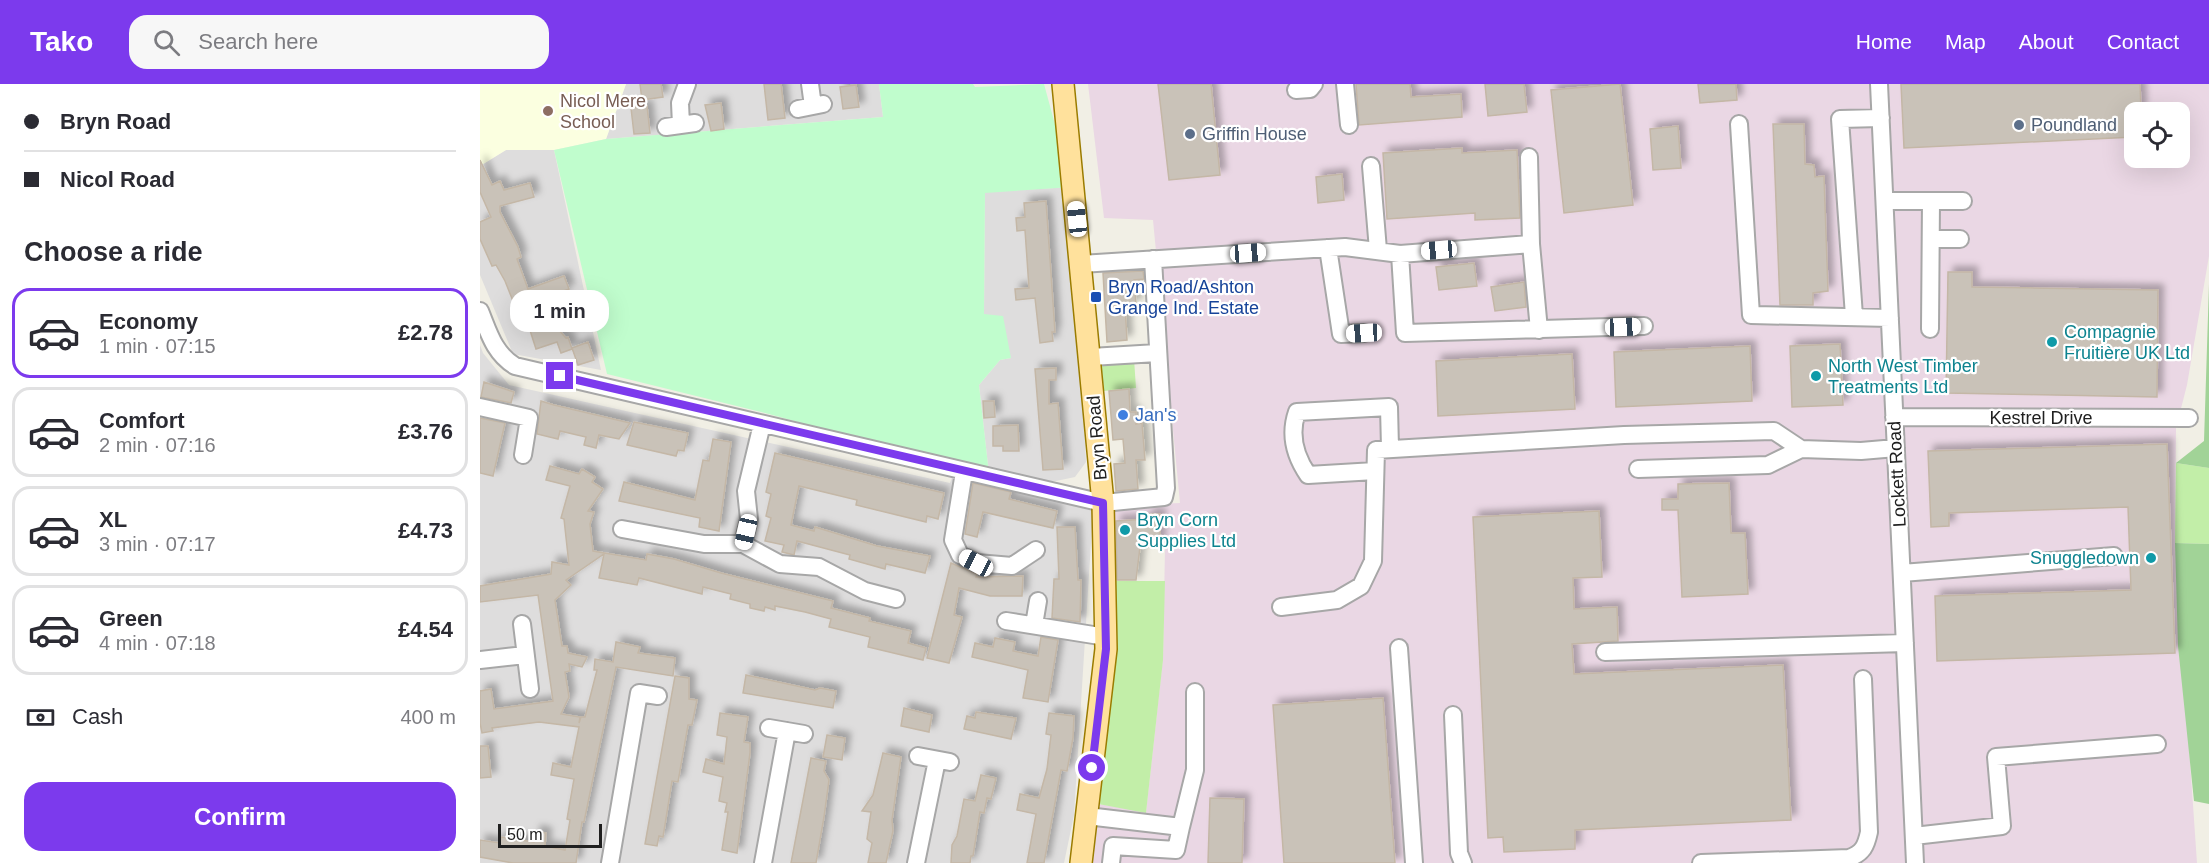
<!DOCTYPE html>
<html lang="en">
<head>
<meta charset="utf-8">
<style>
	:root { --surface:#fff; --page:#f7f7f7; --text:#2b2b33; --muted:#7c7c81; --line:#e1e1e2; --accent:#7c3aed }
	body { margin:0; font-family:Arial,sans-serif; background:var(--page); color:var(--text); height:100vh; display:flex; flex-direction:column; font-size:22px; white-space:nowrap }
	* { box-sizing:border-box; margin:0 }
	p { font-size:20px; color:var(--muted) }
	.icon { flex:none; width:33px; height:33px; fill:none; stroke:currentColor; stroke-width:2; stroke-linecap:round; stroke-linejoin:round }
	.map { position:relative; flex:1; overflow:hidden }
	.side { display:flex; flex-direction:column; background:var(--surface); width:480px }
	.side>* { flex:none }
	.banner { display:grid; align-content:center; height:132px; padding:0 24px; background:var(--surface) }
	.fabs { position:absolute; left:1644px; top:18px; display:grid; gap:12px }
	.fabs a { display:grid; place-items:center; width:66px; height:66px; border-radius:12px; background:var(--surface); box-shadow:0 6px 24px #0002; font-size:30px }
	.scale { position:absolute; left:18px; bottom:15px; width:104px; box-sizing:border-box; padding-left:6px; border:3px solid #202020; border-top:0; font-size:16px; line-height:21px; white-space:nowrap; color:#202020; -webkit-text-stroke:4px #fff; paint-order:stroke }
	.end { position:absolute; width:27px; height:27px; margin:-14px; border:8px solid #7c3aed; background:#fff; box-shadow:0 0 0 3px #fff }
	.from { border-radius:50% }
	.bubble { position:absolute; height:42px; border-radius:18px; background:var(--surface); box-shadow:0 6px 24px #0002; font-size:20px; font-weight:600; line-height:42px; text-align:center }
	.car { position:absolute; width:18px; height:36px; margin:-18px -9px; border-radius:8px; box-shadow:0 0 4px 2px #0007; background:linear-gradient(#fff 24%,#345 0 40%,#fff 0 76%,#345 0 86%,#fff 0) }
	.banner b { display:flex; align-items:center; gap:21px; height:57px; font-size:22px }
	.banner b+b { border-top:2px solid var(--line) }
	.banner i { width:15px; height:15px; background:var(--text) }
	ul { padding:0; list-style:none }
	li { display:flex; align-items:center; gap:18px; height:90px; margin:0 12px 9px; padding:0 12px; border:3px solid var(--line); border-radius:18px }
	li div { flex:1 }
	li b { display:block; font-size:22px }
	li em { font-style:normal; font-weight:600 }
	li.active { border-color:var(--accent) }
	li>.icon { width:54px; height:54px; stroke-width:1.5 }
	h2 { padding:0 24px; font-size:27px; line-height:72px }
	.pay { display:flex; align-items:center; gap:15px; height:66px; padding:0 24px; font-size:22px }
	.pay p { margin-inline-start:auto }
	.cta { display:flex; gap:12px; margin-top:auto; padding:12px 24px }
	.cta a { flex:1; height:69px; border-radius:18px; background:var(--accent); color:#fff; font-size:24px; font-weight:600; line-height:69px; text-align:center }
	header { display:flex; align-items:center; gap:36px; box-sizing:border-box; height:84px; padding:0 30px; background:var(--accent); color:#fff }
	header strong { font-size:28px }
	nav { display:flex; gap:33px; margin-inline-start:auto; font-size:21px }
	.search { width:420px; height:54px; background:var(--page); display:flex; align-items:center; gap:15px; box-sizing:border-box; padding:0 21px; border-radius:18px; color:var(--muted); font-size:22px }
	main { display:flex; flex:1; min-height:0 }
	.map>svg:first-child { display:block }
	.residential { fill:#dedddd }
	.industrial { fill:#ead7e4; fill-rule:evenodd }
	.education { fill:#fbffe0 }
	.grass { fill:#c2eea8 }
	.forest { fill:#a1d397 }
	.park { fill:#c0fdcd }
	.building { fill:#c9c2b8; stroke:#c4b7a6; stroke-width:1.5; filter:url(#shadow) }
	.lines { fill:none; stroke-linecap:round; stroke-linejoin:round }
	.minor-casing { stroke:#a7a7a7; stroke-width:20 }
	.major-casing { stroke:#9b7c00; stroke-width:24 }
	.minor { stroke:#fff; stroke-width:16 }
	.major { stroke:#ffe19c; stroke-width:21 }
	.route { stroke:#7c3aed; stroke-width:8 }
	.education-dot { fill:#8d6e63; stroke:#fff; stroke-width:2 }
	.service-dot { fill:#5c6f8a; stroke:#fff; stroke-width:2 }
	.transit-dot { fill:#1a4fb4; stroke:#fff; stroke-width:2 }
	.culture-dot { fill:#0f9aa8; stroke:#fff; stroke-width:2 }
	.shop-dot { fill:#3f7fe0; stroke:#fff; stroke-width:2 }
	.labels { text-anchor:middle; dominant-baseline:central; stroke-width:4.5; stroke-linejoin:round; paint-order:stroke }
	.education-label { font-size:18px; fill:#785e54; stroke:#fff; text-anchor:start }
	.service-label { font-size:18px; fill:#4e5e75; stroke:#fff; text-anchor:start }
	.transit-label { font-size:18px; fill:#164399; stroke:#fff; text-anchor:start }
	.culture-label { font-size:18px; fill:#0d838f; stroke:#fff; text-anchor:start }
	.shop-label { font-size:18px; fill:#366cbe; stroke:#fff; text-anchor:start }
	.street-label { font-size:18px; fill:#202020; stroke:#fff }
</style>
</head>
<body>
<header>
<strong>Tako</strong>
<div class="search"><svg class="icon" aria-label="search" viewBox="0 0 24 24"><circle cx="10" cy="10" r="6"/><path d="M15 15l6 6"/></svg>Search here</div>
<nav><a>Home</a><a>Map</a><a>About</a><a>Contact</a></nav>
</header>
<main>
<section class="side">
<div class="banner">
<b><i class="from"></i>Bryn Road</b>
<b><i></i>Nicol Road</b>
</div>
<h2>Choose a ride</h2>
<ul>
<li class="active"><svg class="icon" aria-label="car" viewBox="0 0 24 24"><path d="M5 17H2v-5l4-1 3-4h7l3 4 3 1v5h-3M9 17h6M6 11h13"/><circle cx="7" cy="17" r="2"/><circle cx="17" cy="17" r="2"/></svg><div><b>Economy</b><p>1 min · 07:15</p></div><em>£2.78</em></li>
<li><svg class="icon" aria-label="car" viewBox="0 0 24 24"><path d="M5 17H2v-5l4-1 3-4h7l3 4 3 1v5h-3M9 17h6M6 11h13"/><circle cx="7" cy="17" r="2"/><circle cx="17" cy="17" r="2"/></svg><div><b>Comfort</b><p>2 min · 07:16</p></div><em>£3.76</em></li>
<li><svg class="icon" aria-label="car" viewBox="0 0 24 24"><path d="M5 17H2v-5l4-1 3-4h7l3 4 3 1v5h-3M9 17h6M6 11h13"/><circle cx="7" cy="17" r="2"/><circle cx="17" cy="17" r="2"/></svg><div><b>XL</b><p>3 min · 07:17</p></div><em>£4.73</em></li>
<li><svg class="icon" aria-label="car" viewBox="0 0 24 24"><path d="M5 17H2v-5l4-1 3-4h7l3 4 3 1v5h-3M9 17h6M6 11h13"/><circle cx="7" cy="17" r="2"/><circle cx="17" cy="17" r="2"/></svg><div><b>Green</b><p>4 min · 07:18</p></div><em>£4.54</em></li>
</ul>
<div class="pay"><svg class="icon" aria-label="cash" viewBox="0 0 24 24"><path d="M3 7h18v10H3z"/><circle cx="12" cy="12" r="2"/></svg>Cash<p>400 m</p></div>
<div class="cta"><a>Confirm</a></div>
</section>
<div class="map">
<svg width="1729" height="779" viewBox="0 0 1729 779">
	<defs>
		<filter id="shadow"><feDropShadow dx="5.5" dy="-5.5" stdDeviation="3" flood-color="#0004"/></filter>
	</defs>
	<rect width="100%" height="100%" fill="#f1efe5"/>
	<path class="residential" d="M146 0H399L403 33 126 55Z
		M26 66H74L121 286 33 270 0 191V82Z
		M592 103 606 378 595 393 576 397H550L509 390 499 301 520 276 531 274 504 231 505 108Z
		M0 261 3 269 29 301 470 399 474 388 613 427 594 731 584 779H0Z"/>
	<path class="industrial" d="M608 0H1729V172L1707 301 1696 344 1695 459 1717 779H606L619 720 666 728 683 574 685 464 633 463 632 422 700 419 673 136 624 134ZM1654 28H1700V74H1654Z"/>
	<path class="education" d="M0 0H146L126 55 74 66H26L0 82Z"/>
	<path class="grass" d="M654 275 656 304 624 307 621 278Z
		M1696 379 1729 384V460L1695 459Z
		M630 497H685L683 576 666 729 613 719Z"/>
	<path class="forest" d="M1729 200V384L1696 379 1724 357Z
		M1695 459 1729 460V720L1714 717 1698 562Z"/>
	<path class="park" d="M399 0H493L495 3 564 0 592 103 505 109 504 230 523 232 531 274 520 276 499 301 509 390 285 329 127 290 74 66 126 55 403 33Z"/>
	<path class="building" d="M160 0H181L183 13 162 16Z
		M284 0H301L305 34 288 36Z
		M678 0H731L740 91 689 96Z
		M876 0H930L931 13 981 10 982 33 879 41Z
		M1005 0H1044L1047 28 1008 32Z
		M1140 0 1153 121 1084 129 1071 6Z
		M1218 0H1256L1257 16 1220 19Z
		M1421 0H1660L1661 28H1654V53L1424 64Z
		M376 1 379 23 363 25 360 3Z
		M241 19 244 45 231 47 225 21Z
		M167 22 170 49 154 50 151 24Z
		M1293 40H1324L1325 80 1334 81 1335 93 1344 92 1348 207 1333 209V221H1300Z
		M1198 42 1201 84 1173 86 1170 45Z
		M982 64V69L1037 66 1040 134 995 136V129L907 135 903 69Z
		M0 76 12 101 20 97 24 106 50 99 54 113 20 122V128L38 163 41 173 37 175 48 205 84 192 89 205 81 208 83 214 63 220 71 244 70 236 86 254 88 253 92 265 81 269 77 258 56 265 48 240 43 242 25 197 16 181 12 182 0 155V138L11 133 0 108Z
		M862 90 864 116 838 119 836 93Z
		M566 117 575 248H572L573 257 560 259 555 214 536 216 535 205 549 204 545 146 537 147 536 134 545 133 544 119Z
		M994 179 997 202 959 206 956 183Z
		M663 187 664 195 654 196 656 220 645 221 647 256 627 258 623 189Z
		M1468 188H1492V203L1678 206 1677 313 1466 309Z
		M1044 198 1046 223 1015 227 1011 203Z
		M108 258 114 276 98 281 92 264Z
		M1360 260 1363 321 1312 323 1310 262Z
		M1270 262 1272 317 1136 323 1134 268Z
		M1092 270 1095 325 958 332 956 277Z
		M576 284V296H569V320L578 319 583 385 563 386 555 285Z
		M4 298 34 308 31 319 1 313Z
		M649 305 650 328H656V340L662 339 665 376H656L658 405 636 407 634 380 645 379 643 355 633 356 629 307Z
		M61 317 74 321 150 339 139 355 119 351 116 364 104 361 106 353 80 347 78 355 57 350Z
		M503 317H514L515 333 504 334Z
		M0 334 25 339 13 392 0 389Z
		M154 338 208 349 204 367 198 366 196 372 147 361Z
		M538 341 539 367H523V362H513V342Z
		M233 355 251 358 239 447 219 443 220 434 139 417 144 398 215 416 223 376 229 377Z
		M1687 360 1695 569 1457 577 1455 512 1651 506 1648 423 1469 429V442L1451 443 1448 367Z
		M295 369 464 409 458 435 447 432 446 438 376 421 377 416 319 402 311 441 334 447 335 443 397 462 450 472 445 489 406 480 405 485 369 475 370 471 317 457 314 471 302 468 304 461 285 457 291 434 286 432 291 410 286 408Z
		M70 382 99 390 102 385 115 393 112 398 123 405 108 427 114 428 110 440 113 467 166 476 167 470 194 475 241 489 353 517 351 524 390 534 389 537 431 547 428 559 446 564 443 576 388 563 390 553 349 543 351 535 325 528 295 522V526L285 523 284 527 270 524V520L250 515 251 510 223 503 222 510 159 494 157 501 119 494 124 470 86 496 91 501 75 516 82 562H87L88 569 107 573 102 583 89 580 90 587 85 588 89 613 81 630 100 633 99 639 101 633H105L117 586H114L115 575 133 578 136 558 160 563 158 569 195 574 193 592 136 583 104 738H102L96 779H33L0 773V756L20 759 21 753 54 758 55 747 66 749 65 762 85 766 90 736 87 735 94 695 71 691 73 679 91 683 99 643 59 638 12 644 13 647 2 649 0 639V607L11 605 14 625 73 617 58 511 0 518V502L71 490 72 478 89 481 84 435 81 434 90 402 66 396Z
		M493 399 531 408 529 415 577 427 573 444 503 428 497 453 485 450Z
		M1249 399 1251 449H1265L1268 510 1202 513 1198 426H1182V415H1198V400Z
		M1119 427 1122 493 1093 494 1094 525 1137 523 1138 557 1092 560 1094 590 1303 581 1311 736 1095 746V765L1024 768 1023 753 1008 754 993 433Z
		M668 430H680V463H660L656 496H637L636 437 668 435Z
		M577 443H595L598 496H601L600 538 572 534 574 495H579Z
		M471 479 497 490 496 493 543 492 542 512H510L479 504 474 531 482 533 469 579 447 574Z
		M561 553 578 556 568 618 543 614 548 586 492 573 495 559 513 563 515 554 535 558 533 567 558 572Z
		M266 591 335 606 340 604 356 607 353 624 263 609Z
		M195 592 209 594V615L217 616 212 641H208L198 698 192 697 183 753 179 752 177 762 165 760Z
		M903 614 915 779H804L793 621Z
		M424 624 452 631 449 648 421 642Z
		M496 628 536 634 531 655 484 645 487 632 495 634Z
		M240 629 268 633 264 658 270 659V669L257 769 242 766 248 728H245L247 719 239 717 243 693 223 688 226 675 244 680 247 653 237 651Z
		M569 629 594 632 593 654 587 687 581 686 564 779H547L556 730 537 726 540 710 559 714 567 685 571 651 566 650Z
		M347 651 365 654 362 676 343 673Z
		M0 662H8L11 693 0 694Z
		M403 669 421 673 412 736 413 747 406 779H388L392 759 387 755 391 728 382 727 393 711Z
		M331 674 346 677 344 687 349 696 344 733 336 779H311Z
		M501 691 516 694 511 715 507 714 504 729 500 728 493 772H491L490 779H471L472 761 477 752 484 715 495 717Z
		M730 714 764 715 762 779H728Z"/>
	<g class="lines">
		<defs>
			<path id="minor" d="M330 0 333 22
				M865 0 869 41
				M1399 0 1435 779
				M816 6 830 5 834 0
				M318 25 343 20
				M1259 40 1271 231 1410 234
				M201 41 200 19 207 0
				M186 43 215 39
				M891 82 898 166
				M1405 117H1483
				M1451 155H1480
				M1051 160 1059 246
				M848 164 861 250 884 249
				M920 170 925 249 1164 242
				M601 180 865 163 920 170 1051 160 1049 73
				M0 227C9 249 14 269 35 282L623 419 684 413 686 404 673 175
				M1374 232 1360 35 1401 34
				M1450 245 1451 117
				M611 273 677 269
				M0 323 49 334 43 371
				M1414 333 1709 334
				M1158 385 1288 381 1321 365 1381 367 1416 364
				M895 387 828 391C815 372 809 351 817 328L909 323 910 364
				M484 388 473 456 480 471 497 479 532 482 556 466
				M142 445 224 460H263L300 480 339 483 385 507 416 515
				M263 460 269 435 266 407 282 340
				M1422 489 1634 472
				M801 523 857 516 881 502 893 477 896 366 1144 351 1294 347 1321 365
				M526 537 626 553
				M42 540 50 605
				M554 541 558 517
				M919 564 934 779
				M1125 568 1425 559
				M0 576 45 571
				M973 631 979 769 983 779
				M289 644 324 650
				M438 672 470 678
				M607 732 701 743 715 686V608
				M1434 752 1522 742 1516 673 1677 660
				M130 779 159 609 178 612
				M283 779 307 647
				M436 779 457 676
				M631 779 633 762 696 766 701 743
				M1221 779 1369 774C1383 769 1386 762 1389 748L1383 595"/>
			<path id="major" d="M583 0 623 419 626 565 601 779"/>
		</defs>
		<use href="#minor" class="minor-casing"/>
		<use href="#major" class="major-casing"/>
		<use href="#minor" class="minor"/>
		<use href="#major" class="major"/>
	</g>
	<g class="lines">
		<path class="route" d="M80 292 623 419 626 565 612 684"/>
	</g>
	<circle class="education-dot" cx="68" cy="27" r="6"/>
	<g class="service-dot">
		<circle cx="1539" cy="41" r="6"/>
		<circle cx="710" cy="50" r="6"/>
	</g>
	<rect class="transit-dot" x="610" y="207" width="12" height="12" rx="3"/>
	<g class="culture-dot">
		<circle cx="1572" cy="258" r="6"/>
		<circle cx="1336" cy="292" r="6"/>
		<circle cx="645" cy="446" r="6"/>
		<circle cx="1671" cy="474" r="6"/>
	</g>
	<circle class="shop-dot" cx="643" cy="331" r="6"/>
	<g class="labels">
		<g class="education-label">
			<text x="80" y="17">Nicol Mere<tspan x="80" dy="21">School</tspan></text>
		</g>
		<g class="service-label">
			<text x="1551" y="41">Poundland</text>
			<text x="722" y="50">Griffin House</text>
		</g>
		<g class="transit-label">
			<text x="628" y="203">Bryn Road/Ashton<tspan x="628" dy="21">Grange Ind. Estate</tspan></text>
		</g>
		<g class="culture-label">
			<text x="1584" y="248">Compagnie<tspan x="1584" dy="21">Fruitière UK Ltd</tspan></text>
			<text x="1348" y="282">North West Timber<tspan x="1348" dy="21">Treatments Ltd</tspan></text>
			<text x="657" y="436">Bryn Corn<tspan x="657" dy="21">Supplies Ltd</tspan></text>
			<text x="1659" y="474" text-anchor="end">Snuggledown</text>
		</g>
		<g class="shop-label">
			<text x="655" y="331">Jan's</text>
		</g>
		<g class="street-label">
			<text x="1561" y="334">Kestrel Drive</text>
			<text transform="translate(617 354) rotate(-95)">Bryn Road</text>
			<text transform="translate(1417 390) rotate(-93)">Lockett Road</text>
		</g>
	</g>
</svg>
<div class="fabs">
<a><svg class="icon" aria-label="locate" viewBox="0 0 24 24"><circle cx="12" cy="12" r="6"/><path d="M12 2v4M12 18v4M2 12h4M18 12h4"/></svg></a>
</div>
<div class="scale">50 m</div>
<i class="end from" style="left:612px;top:684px"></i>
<i class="end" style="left:80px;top:292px"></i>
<div class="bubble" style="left:30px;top:206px;width:99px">1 min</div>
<i class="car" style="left:597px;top:135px;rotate:354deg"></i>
<i class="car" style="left:959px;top:166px;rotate:265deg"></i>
<i class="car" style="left:768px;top:169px;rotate:86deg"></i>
<i class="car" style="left:1143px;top:243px;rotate:88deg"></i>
<i class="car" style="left:884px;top:249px;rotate:267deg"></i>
<i class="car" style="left:266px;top:448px;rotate:193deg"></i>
<i class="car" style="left:496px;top:479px;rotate:298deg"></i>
</div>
</main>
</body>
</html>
